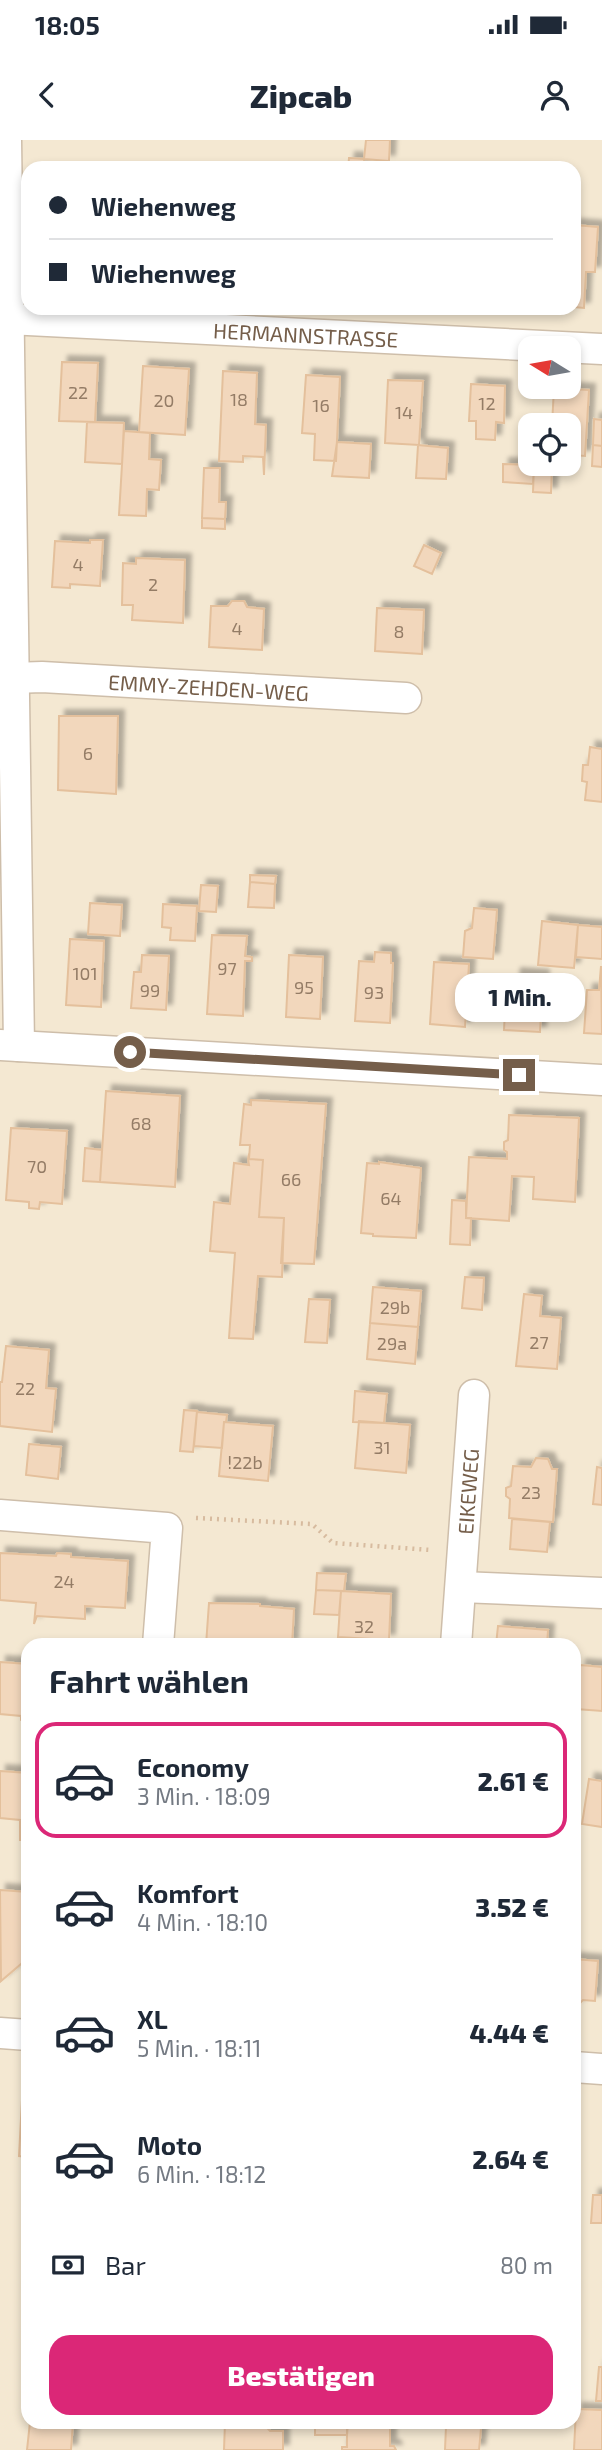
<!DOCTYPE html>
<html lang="de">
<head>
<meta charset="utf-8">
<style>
	:root { --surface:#fff; --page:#f6f6f7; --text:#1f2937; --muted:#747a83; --line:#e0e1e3; --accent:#db2777 }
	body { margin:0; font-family:"Exo 2",sans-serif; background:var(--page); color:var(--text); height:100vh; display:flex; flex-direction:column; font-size:26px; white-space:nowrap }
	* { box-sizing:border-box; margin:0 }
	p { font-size:23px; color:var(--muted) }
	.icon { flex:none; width:38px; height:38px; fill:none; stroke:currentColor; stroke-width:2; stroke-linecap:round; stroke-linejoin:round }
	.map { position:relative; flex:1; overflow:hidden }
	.side { position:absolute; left:21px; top:1498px; width:560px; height:791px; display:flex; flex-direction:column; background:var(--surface); border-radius:21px; box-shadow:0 4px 10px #0003 }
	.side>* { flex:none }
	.guide { position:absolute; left:21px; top:21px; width:560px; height:154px; border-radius:21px; box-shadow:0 4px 10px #0003; display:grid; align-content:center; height:154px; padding:0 28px; background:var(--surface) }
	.needle { width:46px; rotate:281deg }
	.buttons { position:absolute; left:518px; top:196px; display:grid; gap:14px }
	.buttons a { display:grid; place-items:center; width:63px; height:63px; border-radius:14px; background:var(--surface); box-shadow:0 4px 10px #0003; font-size:35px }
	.end { position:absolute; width:32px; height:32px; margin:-16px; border:9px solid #755e4a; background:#fff; box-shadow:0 0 0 4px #fff }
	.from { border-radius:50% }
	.bubble { position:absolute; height:49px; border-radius:21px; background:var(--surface); box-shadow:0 4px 10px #0003; font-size:23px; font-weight:800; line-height:49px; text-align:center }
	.guide b { display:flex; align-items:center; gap:24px; height:66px; font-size:26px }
	.guide b+b { border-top:2px solid var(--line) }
	.guide i { width:18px; height:18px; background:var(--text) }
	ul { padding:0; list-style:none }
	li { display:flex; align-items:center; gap:21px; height:116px; margin:0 14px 10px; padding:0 14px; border:4px solid transparent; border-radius:21px }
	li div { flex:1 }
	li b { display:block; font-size:26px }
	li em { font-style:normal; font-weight:800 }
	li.selected { border-color:var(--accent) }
	li>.icon { width:63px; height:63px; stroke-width:1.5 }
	h2 { padding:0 28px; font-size:32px; line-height:84px }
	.pay { display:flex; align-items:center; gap:18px; height:77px; padding:0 28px; font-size:26px }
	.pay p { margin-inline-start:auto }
	.cta { display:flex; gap:14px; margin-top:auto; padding:14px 28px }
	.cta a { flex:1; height:80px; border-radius:21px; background:var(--accent); color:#fff; font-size:28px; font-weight:800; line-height:80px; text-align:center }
	.status { display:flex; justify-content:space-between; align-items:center; height:49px; padding:0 35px; background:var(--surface); direction:ltr }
	.status svg { height:19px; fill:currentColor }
	header { display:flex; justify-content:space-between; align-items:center; height:91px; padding:0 28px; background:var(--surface); font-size:32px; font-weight:800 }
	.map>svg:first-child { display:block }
	.residential { fill:#f4e8d2; fill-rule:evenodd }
	.building { fill:#f2d7bc; stroke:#e4c09c; stroke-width:2; filter:url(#shadow) }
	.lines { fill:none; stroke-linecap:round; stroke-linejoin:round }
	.minor-casing { stroke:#cebeaa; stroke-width:33 }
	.path { stroke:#d7bb9f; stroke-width:4.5; stroke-dasharray:2 5; stroke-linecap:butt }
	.minor { stroke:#fff; stroke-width:30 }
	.route { stroke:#755e4a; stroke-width:9 }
	.labels { text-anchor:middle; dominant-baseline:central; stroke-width:6; stroke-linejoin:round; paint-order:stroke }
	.number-label { font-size:18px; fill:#947c66 }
	.street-label { font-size:21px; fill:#755e4a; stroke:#fff9ea }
</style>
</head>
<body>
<div class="status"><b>18:05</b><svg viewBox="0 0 49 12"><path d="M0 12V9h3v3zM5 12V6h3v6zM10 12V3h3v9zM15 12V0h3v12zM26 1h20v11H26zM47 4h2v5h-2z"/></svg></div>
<header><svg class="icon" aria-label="back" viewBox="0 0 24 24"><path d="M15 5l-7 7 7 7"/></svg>Zipcab<svg class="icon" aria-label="person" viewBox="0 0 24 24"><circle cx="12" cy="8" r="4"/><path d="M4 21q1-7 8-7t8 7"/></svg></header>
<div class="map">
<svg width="602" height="2310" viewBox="0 0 602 2310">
	<defs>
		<filter id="shadow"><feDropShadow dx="6" dy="-6" stdDeviation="2" flood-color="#0004"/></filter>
	</defs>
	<rect width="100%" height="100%" fill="#fcf6e4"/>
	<path class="residential" d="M0 0H602V2310H0ZM28 28H574V168H28ZM530 208H569V247H530ZM530 285H569V324H530ZM28 1505H574V2282H28Z"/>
	<path class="building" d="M366 0H390L389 21 364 19Z
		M349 18 364 19V28H348Z
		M574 85 598 87 595 132H586L584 168 574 167Z
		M62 222 98 223 95 282 59 281Z
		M143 226 189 229 185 295 139 292Z
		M223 231 257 233 255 284 266 285 264 335 263 317 243 316V322L219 321Z
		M306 235 340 237 336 321 314 320 315 294 302 293Z
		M388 240 423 241 419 305 385 303Z
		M471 244 505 246 504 283 496 282 495 300 476 299V281H469Z
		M554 248 589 250 585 316 573 315V321L569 320V285H552Z
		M594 279 602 280V306L593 305Z
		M87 282 124 283 122 324 85 322Z
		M124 291 150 293 149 319 161 320 159 350 147 349 146 376 119 375Z
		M337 302 371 304 369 338 332 336Z
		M418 305 448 308 446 339 416 338Z
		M593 305 602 306V327L592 326Z
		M503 324 534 325 533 344 503 342Z
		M534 325 552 326 551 353 533 352Z
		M204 328H220L219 362H226L225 379 202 378Z
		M202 378 225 379V389L202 388Z
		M90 400H103L100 446 70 444V448L52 447 55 401 90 403Z
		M424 405 441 413 432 434 414 426Z
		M136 418 185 420 183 483 132 480 133 465H122L123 423 136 424Z
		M232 461H244L247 467 264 469 262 510 209 507 211 466H228Z
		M377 468 424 470 422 514 375 511Z
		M59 576H118L116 654 58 650Z
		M590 607 602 609V662L585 660 587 642 582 641 583 625H588Z
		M250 735 276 736 275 744 250 742Z
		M250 742 275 744 274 768 248 767Z
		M201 745 218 746 216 772 199 771Z
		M90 763 122 765 120 796 88 794Z
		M163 764 197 766 195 801 170 800 171 788 162 787Z
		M474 768 497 770 493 819 463 817 465 791 472 788Z
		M542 781 578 785 574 828 538 825Z
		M578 785 602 787V819L576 817Z
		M212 795 247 796 245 816 252 817V821H245L243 876 207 874Z
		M70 799 104 801 101 867 66 865Z
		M375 812 391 813V823H393L390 883 355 881 359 821 374 822Z
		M142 815 169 816 166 870 131 868 134 832H141Z
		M289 815 323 817 320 879 286 877Z
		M434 822 469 824 465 887 430 884Z
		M601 826 602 894 584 893 587 850H599Z
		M515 834 543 836 540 892 504 890 506 851 513 852Z
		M106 951 180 956 175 1047 100 1042Z
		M251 960 326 964 314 1124 281 1123 284 1078 259 1077 263 1020 249 1019 250 1005H240L244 964 251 965Z
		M509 975 579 978 575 1062 533 1059 534 1037 512 1036 509 1081 466 1078 469 1017 507 1019V1012L504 1010V1002L508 1000Z
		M11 988 67 991 62 1064 40 1062 39 1069 29 1068V1062L6 1060Z
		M85 1008 102 1010 100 1042 83 1041Z
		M249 1014V1019L263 1020 259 1077 284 1078 282 1137 258 1136 253 1199 229 1198 235 1113 210 1111 214 1062 230 1064 234 1023 249 1025 248 1019Z
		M379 1022 421 1028 416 1098 373 1096V1094L361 1093 367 1023 379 1024Z
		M452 1060 466 1061V1078H471L470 1105 450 1104Z
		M465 1137 484 1138 482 1170 462 1168Z
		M373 1147 421 1151 418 1187 370 1183Z
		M524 1154 542 1156 540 1176 561 1178 557 1229 516 1226Z
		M309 1159 330 1160 327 1203 305 1202Z
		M370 1183 418 1187 415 1224 367 1219Z
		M6 1206 49 1210 46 1248 56 1249 52 1292 0 1286V1242H2Z
		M355 1251 387 1254 384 1283 353 1282Z
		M184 1270 197 1271 193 1312 180 1311Z
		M197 1272 227 1275 226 1282H224L222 1308 194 1306Z
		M359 1281 410 1285 406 1333 355 1328Z
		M224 1282 273 1286 268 1341 219 1336Z
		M29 1304 61 1307 58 1339 26 1335Z
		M536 1318 548 1319 552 1329H557L553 1382 509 1378 510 1359 506 1356V1348L511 1346 513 1326 531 1327Z
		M597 1327 602 1328V1365L593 1364Z
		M512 1379 550 1382 547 1412 510 1409Z
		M0 1413 56 1416 57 1413 71 1414V1417L128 1421 125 1468 85 1466V1479L37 1476 34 1484 36 1463 0 1460Z
		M317 1433 346 1434 344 1451 316 1450Z
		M316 1450 341 1451 339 1475 314 1474Z
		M341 1451 391 1454 389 1500 338 1497Z
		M209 1463 260 1464V1466L294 1469 292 1505H206Z
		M498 1486 548 1490 547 1505H496Z
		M0 1522 28 1524V1581L21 1580V1576L0 1574Z
		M580 1525 602 1527V1571L576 1569Z
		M0 1631 28 1633V1693H21L20 1701V1680L0 1678Z
		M589 1639 602 1641V1687L582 1684Z
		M0 1750 28 1752V1818L1 1841Z
		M574 1819 598 1821 595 1861 583 1860 578 1865H574Z
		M23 1941H28V2017L19 2016Z
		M593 2055H602V2083H591Z
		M599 2227H602V2261H596Z
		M576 2269 602 2270V2310H574Z
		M30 2282H73L71 2310H27Z
		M225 2282H262L270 2291H283V2310H224Z
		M315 2282H348L347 2295H315Z
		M446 2286 481 2288 479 2310H445Z
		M347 2287H390V2306H394L396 2310H342V2307H347Z"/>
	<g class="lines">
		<defs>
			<g id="minor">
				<path d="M6 0 19 906"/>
				<path id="s1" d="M8 179 602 209"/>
				<path id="s2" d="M13 538 42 537 406 558"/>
				<path d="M0 905 602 940"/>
				<path d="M0 1375 167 1388 158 1505"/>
				<path d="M461 1447 602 1453"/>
				<path id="s3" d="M456 1505 474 1255"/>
				<path d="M0 1893 28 1895"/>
				<path d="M574 1927 602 1929"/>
			</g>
		</defs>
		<use href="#minor" class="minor-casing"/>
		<path class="path" d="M196 1378 312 1384 333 1403 431 1410"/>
		<use href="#minor" class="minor"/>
	</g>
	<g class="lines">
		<path class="route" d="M130 912 519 935"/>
	</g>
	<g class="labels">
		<g class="number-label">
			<text x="78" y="252">22</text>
			<text x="239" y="259">18</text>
			<text x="164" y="260">20</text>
			<text x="487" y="263">12</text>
			<text x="321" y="265">16</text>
			<text x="404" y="272">14</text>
			<text x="78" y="424">4</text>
			<text x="153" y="444">2</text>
			<text x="237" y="488">4</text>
			<text x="399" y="491">8</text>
			<text x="88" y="613">6</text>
			<text x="227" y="828">97</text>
			<text x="85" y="833">101</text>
			<text x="304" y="847">95</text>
			<text x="150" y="850">99</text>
			<text x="374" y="852">93</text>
			<text x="141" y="983">68</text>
			<text x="37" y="1026">70</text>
			<text x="291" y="1039">66</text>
			<text x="391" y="1058">64</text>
			<text x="395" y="1167">29b</text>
			<text x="539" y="1202">27</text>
			<text x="392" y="1203">29a</text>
			<text x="25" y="1248">22</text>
			<text x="382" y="1307">31</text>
			<text x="245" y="1322">!22b</text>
			<text x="531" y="1352">23</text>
			<text x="64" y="1441">24</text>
			<text x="364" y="1486">32</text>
		</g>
		<g class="street-label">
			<text stroke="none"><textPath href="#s1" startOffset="298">HERMANNSTRASSE</textPath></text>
			<text stroke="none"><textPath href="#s2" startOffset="196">EMMY-ZEHDEN-WEG</textPath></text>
			<text stroke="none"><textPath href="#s3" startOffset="154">EIKEWEG</textPath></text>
		</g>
	</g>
</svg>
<div class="buttons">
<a><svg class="needle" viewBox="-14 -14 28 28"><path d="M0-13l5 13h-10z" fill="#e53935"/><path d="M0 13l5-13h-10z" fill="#747a83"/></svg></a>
<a><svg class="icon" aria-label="locate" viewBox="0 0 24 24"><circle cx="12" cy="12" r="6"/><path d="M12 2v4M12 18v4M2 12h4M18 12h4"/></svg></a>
</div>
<i class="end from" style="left:130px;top:912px"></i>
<i class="end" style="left:519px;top:935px"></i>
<div class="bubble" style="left:455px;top:833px;width:130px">1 Min.</div>
<div class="guide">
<b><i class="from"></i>Wiehenweg</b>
<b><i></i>Wiehenweg</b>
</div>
<section class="side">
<h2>Fahrt wählen</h2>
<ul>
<li class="selected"><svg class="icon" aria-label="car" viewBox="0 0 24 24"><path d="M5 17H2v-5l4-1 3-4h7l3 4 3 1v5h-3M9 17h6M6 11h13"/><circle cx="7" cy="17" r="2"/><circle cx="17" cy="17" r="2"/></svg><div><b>Economy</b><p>3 Min. · 18:09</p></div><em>2.61 €</em></li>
<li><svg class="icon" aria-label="car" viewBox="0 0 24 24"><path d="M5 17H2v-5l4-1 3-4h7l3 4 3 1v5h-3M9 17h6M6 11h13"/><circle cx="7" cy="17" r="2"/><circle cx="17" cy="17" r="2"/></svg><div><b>Komfort</b><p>4 Min. · 18:10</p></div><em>3.52 €</em></li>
<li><svg class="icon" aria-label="car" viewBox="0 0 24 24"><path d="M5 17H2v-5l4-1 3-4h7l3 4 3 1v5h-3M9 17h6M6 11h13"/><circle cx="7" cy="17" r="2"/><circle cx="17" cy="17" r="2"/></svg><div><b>XL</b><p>5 Min. · 18:11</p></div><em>4.44 €</em></li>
<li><svg class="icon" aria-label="car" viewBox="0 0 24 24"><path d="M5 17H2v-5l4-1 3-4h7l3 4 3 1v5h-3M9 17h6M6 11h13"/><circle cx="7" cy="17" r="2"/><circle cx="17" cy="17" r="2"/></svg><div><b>Moto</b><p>6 Min. · 18:12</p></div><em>2.64 €</em></li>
</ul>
<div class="pay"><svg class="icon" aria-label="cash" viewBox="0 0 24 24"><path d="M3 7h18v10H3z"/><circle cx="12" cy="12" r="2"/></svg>Bar<p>80 m</p></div>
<div class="cta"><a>Bestätigen</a></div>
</section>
</div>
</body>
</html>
